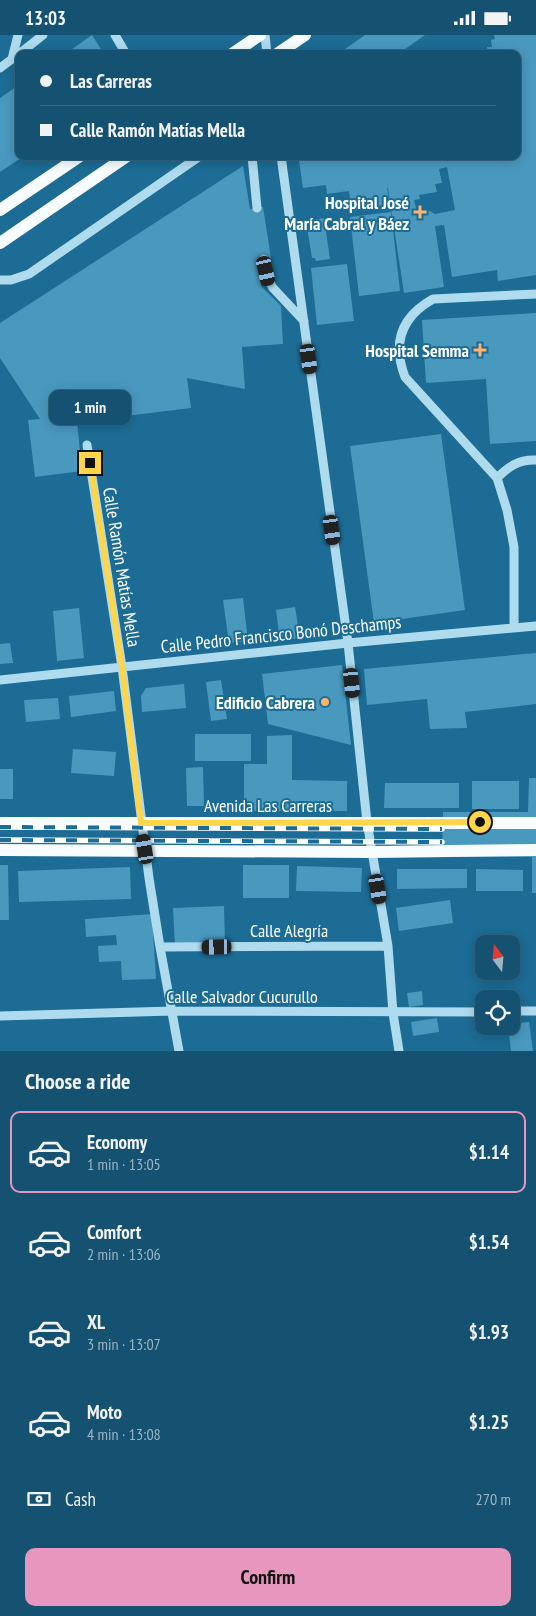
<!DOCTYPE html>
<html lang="en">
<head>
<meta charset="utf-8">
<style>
	:root { --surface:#155170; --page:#225b78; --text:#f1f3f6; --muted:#9db5c3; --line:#346883; --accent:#e797bd }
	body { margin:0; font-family:"PT Sans Narrow",sans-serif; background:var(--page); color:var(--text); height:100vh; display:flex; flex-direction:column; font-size:19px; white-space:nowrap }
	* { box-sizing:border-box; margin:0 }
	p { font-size:16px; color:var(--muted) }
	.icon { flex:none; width:28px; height:28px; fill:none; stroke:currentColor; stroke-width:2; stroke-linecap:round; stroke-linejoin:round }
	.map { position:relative; height:1016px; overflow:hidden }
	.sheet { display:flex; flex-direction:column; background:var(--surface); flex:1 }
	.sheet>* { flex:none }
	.top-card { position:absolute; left:15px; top:15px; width:506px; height:110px; border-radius:10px; box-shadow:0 2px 12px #0003,0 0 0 1px var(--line); display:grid; align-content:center; height:110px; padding:0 25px; background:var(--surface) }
	.needle { width:32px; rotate:344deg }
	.fabs { position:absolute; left:475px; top:900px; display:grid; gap:10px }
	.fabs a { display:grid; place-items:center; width:45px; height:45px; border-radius:10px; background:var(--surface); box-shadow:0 2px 12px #0003,0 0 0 1px var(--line); font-size:25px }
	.end { position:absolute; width:22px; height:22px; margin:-11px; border:6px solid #ffd54a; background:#111; box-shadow:0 0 0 2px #111 }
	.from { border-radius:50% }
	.bubble { position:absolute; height:35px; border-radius:10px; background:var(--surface); box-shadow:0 2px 12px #0003,0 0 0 1px var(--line); font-size:16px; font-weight:700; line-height:35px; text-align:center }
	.car { position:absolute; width:15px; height:30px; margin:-15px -8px; border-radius:6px; box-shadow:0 0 4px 1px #0007; background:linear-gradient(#222 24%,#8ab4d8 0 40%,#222 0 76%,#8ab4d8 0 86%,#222 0) }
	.top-card b { display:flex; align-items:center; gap:18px; height:48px; font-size:19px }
	.top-card b+b { border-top:1px solid var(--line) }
	.top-card i { width:12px; height:12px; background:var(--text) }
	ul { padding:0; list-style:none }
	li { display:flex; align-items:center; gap:15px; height:82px; margin:0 10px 8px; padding:0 15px; border:2px solid transparent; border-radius:10px }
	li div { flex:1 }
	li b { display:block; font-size:19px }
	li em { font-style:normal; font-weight:700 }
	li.selected { border-color:var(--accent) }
	li>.icon { width:45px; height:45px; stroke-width:1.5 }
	h2 { padding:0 25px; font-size:22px; line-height:60px }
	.pay { display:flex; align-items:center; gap:12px; height:55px; padding:0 25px; font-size:19px }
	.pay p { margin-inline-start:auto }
	.primary-button { display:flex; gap:10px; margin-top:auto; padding:10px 25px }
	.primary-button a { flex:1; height:58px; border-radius:10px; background:var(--accent); color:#111; font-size:20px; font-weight:700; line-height:58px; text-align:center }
	.status { display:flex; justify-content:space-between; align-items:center; height:35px; padding:0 25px; background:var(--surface); direction:ltr }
	.status svg { height:14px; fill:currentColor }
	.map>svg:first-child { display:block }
	.building { fill:#4998be; fill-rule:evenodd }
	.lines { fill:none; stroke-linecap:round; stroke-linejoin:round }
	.minor { stroke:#afdbef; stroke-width:9 }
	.major { stroke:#f7fcff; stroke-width:12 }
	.rail-casing { stroke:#fff; stroke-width:5.5 }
	.rail { stroke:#1c6c95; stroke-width:4; stroke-dasharray:11; stroke-linecap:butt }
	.route { stroke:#ffd54a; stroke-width:6 }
	.poi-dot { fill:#ffb36d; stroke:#1c6c95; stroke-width:2 }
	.labels { text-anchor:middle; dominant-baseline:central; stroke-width:4; stroke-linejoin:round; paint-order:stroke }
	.poi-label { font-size:18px; font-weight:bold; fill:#fff; stroke:#1c6c95; text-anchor:end }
	.street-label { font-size:18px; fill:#fff; stroke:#1c6c95 }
</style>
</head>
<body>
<div class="status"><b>13:03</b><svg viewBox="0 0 49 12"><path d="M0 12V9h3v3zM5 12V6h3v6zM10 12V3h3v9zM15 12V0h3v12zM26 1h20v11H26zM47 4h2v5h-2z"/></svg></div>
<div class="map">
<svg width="536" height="1016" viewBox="0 0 536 1016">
	<rect width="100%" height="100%" fill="#1c6c95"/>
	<path class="building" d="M92 0 104 19H65Z
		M365 0H425L398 19H376L373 15 367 19H338Z
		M494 0H536V240L498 246 497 235 452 242 444 190 435 191 444 252 404 258 388 153H387L389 165 386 166 387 173 374 174 373 169 364 171 365 174 352 176 349 156 327 159 326 150 303 153 299 125 325 121H518V19H488L487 12H492L491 5 495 4ZM447 132 455 175 435 179 428 175 417 177 414 165 420 164 419 160 437 157 435 149 442 148 439 134Z
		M19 50V121H24L0 137V63Z
		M243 131 250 174 263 172 271 223 258 225 261 251 281 271 283 309 242 312 245 354 187 343 191 373 77 387 82 436 35 442 28 385 40 384 0 323V288Z
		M391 177 400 256 359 261 350 182Z
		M324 183 330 224 316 226 315 223H312L306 186Z
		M347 229 354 286 317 290 311 233Z
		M536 278V406L490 409 486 344 426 348 422 285Z
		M441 399 465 575 374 588 350 411Z
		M243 563 248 606 229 608 223 565Z
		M295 572 300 603 280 606 276 575Z
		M79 573 84 623 57 626 53 576Z
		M10 608 13 628 0 629V609Z
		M536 618V669L465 677 467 693 430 694 427 664 367 670 364 634Z
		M342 630 351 710 268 689 262 639Z
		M221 645 227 684 211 686 206 647Z
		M184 649 186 673 142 677 141 661 146 653Z
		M114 656 116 676 71 682 69 661Z
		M58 663 60 684 26 687 24 665Z
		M195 699H251V726H195Z
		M292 700V745L347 746V776H244V729H267V701Z
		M73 714 116 717 114 741 71 738Z
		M203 732 204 771H187L186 733Z
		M0 734H13V764H0Z
		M529 743H536V858H532V822H442L443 777H528Z
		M472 746H519V774H472Z
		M385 748H459V773H384Z
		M0 830H8L9 885H0Z
		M243 830H289V863H243Z
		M297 831 362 833 361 857 296 856Z
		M130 832 131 864 19 867 18 836Z
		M397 834H467V853L397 854Z
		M476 834 523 835V856H476Z
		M450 865 453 888 399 896 396 873Z
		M224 871 225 909 175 911 173 873Z
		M152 879 156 944 122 945 121 926 99 927 98 911 117 910 116 900 86 902 85 884Z
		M422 956 423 970 409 972 407 958Z
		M437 983 439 997 413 1001 411 987Z
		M529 987 533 1016H511L508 991H511V989Z"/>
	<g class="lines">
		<path class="minor" d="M115 0 126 19
			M265 0 267 19
			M19 19 43 0
			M12 24 18 0
			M0 33 16 21
			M252 121 257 173
			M281 121 348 608 367 787 388 911 393 978 399 1016
			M264 224 269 246 273 253 304 286
			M0 245H11L29 239 200 121
			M87 410 122 632 149 843 160 912 179 1016
			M497 443C508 432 519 424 536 425
			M514 593V512L507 475 497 443 405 342C392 308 401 282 433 264L536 259
			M0 645 348 608 536 591
			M160 912 388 911
			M511 976H536
			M0 981 172 976 484 977"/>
		<path class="major" d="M232 19 260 0
			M277 19 305 0
			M0 175 80 121
			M0 208 127 121
			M0 788H536
			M0 815 372 817 536 815"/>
		<defs>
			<path id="rail" d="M0 792 442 794
				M0 805 442 807"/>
		</defs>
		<use href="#rail" class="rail-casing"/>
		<use href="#rail" class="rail"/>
	</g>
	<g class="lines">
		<path class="route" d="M90 428 122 632 141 788 480 787"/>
	</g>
	<g class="poi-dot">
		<path d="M417.5 169.5h5v5h5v5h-5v5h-5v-5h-5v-5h5z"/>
		<path d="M477.5 307.5h5v5h5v5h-5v5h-5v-5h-5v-5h5z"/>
		<circle cx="325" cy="667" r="5"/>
	</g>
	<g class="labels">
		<g class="poi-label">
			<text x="409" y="167">Hospital José<tspan x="409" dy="21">María Cabral y Báez</tspan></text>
			<text x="469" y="315">Hospital Semma</text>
			<text x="315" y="667">Edificio Cabrera</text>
		</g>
		<g class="street-label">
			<text transform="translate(122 532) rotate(81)">Calle Ramón Matías Mella</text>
			<text transform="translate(281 599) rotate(-6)">Calle Pedro Francisco Bonó Deschamps</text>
			<text x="268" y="770">Avenida Las Carreras</text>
			<text x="289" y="895">Calle Alegría</text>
			<text x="242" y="961">Calle Salvador Cucurullo</text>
		</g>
	</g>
</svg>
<div class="fabs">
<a><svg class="needle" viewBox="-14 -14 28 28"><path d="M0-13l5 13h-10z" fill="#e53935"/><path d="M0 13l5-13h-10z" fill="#9db5c3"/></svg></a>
<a><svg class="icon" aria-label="locate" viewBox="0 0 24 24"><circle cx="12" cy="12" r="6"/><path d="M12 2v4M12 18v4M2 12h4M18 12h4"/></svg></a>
</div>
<i class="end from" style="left:480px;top:787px"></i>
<i class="end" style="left:90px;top:428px"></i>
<div class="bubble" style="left:49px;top:355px;width:82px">1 min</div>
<i class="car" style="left:266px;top:236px;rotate:167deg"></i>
<i class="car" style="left:309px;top:324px;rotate:172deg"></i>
<i class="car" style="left:332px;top:495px;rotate:172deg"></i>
<i class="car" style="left:352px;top:648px;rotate:174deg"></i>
<i class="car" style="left:145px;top:814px;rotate:351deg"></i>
<i class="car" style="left:378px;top:854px;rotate:170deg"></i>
<i class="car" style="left:217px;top:912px;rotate:269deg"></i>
<div class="top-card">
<b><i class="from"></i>Las Carreras</b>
<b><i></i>Calle Ramón Matías Mella</b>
</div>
</div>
<section class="sheet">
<h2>Choose a ride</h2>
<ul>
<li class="selected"><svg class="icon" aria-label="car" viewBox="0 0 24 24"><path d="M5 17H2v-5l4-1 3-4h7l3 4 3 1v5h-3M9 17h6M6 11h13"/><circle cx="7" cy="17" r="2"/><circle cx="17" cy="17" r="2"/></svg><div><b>Economy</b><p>1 min · 13:05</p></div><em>$1.14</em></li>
<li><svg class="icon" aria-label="car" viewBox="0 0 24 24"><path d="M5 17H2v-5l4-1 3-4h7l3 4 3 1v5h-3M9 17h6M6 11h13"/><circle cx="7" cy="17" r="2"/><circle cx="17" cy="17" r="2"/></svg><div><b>Comfort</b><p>2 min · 13:06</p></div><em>$1.54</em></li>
<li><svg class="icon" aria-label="car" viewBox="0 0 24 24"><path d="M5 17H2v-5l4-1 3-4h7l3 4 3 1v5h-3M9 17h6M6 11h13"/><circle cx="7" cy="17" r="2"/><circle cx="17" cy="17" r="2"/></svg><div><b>XL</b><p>3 min · 13:07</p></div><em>$1.93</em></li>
<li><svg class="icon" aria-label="car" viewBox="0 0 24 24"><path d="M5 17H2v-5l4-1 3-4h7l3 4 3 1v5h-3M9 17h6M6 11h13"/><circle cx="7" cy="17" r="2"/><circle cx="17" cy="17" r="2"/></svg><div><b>Moto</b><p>4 min · 13:08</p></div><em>$1.25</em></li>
</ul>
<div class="pay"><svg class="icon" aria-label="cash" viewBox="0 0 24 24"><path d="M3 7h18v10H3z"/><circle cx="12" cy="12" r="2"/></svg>Cash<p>270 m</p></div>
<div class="primary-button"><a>Confirm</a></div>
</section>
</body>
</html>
